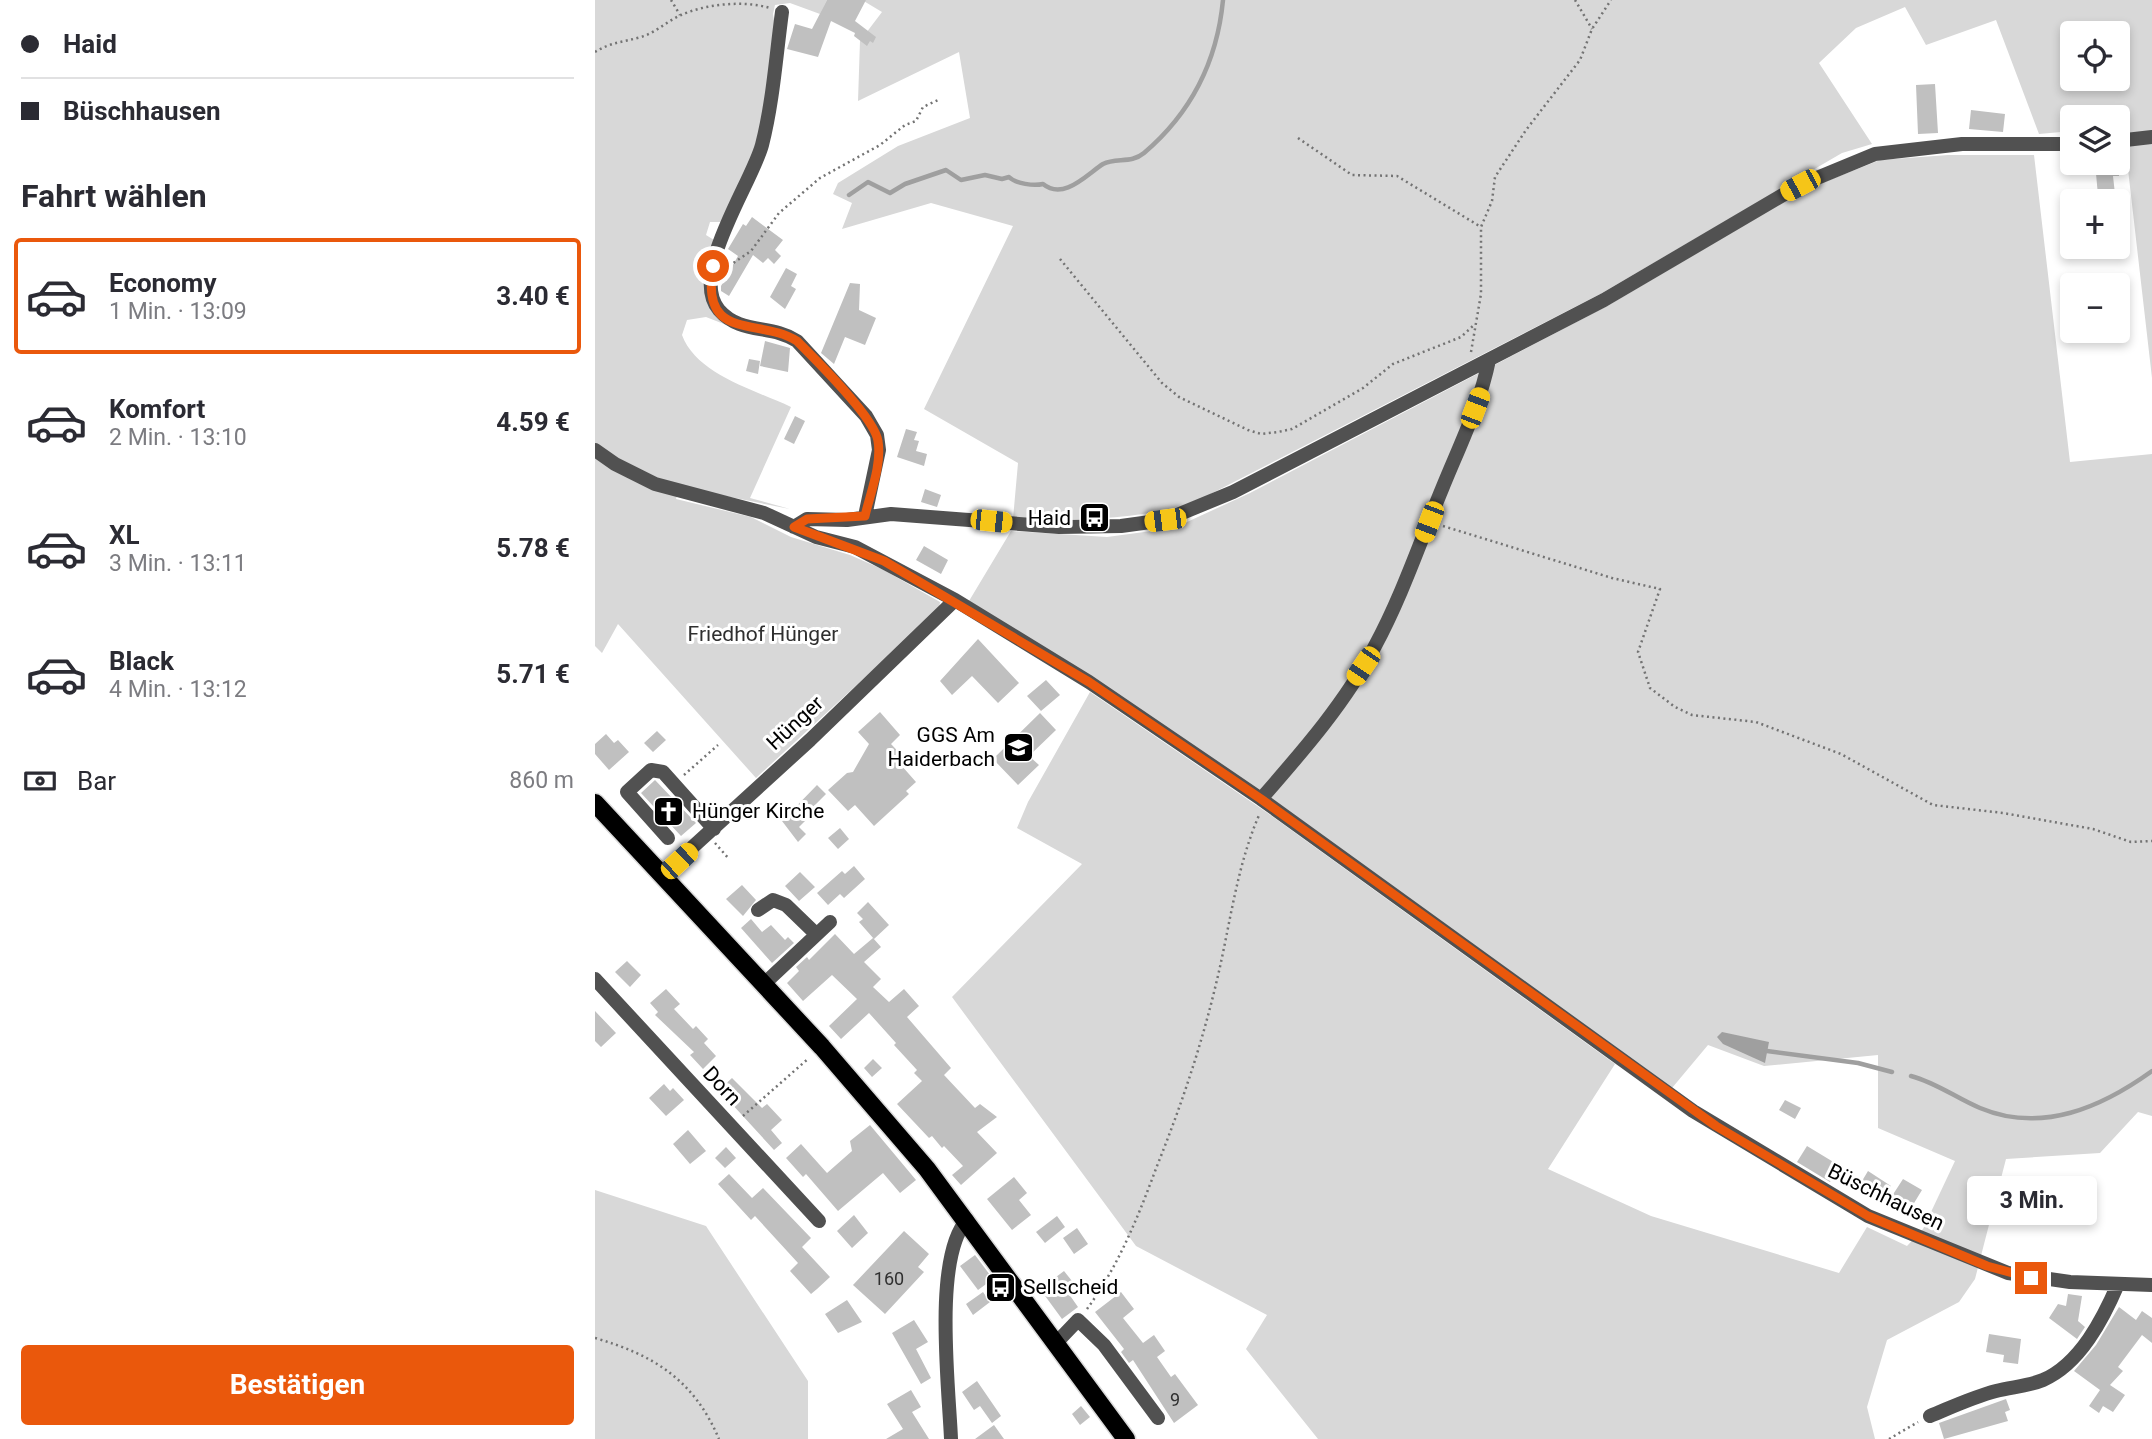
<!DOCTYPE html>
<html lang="de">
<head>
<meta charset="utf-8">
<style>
	:root { --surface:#fff; --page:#f7f7f7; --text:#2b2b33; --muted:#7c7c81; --line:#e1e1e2; --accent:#ea580c }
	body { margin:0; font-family:Roboto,sans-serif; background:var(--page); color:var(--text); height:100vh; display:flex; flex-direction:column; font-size:26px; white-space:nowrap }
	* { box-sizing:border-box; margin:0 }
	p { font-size:23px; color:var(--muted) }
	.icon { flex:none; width:38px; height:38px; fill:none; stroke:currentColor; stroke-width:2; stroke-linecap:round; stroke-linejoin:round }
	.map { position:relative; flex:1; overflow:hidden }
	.panel { display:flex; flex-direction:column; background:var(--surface); width:595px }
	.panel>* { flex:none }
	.banner { display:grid; align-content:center; height:154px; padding:0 21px; background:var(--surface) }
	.controls { position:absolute; left:1465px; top:21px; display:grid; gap:14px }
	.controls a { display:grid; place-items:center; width:70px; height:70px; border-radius:7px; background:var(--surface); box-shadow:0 4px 10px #0003; font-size:35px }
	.end { position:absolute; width:32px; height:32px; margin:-16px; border:9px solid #ea580c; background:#fff; box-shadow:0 0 0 4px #fff }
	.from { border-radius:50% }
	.bubble { position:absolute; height:49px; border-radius:7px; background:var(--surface); box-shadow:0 4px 10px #0003; font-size:23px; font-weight:700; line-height:49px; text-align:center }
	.car { position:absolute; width:21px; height:42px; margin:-21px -10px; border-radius:9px; box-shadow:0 0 5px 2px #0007; background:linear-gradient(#f5c518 24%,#345 0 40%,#f5c518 0 76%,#345 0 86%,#f5c518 0) }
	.banner b { display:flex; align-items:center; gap:24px; height:66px; font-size:26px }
	.banner b+b { border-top:2px solid var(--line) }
	.banner i { width:18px; height:18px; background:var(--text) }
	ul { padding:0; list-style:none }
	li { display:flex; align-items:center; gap:21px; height:116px; margin:0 14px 10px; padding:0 7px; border:4px solid transparent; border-radius:7px }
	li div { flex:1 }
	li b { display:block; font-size:26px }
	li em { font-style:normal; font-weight:700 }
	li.current { border-color:var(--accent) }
	li>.icon { width:63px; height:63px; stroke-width:1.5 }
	h2 { padding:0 21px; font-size:32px; line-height:84px }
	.pay { display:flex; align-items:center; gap:18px; height:77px; padding:0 21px; font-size:26px }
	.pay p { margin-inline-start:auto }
	.action { display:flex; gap:14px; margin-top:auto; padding:14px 21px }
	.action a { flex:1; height:80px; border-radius:7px; background:var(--accent); color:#fff; font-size:28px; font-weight:700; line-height:80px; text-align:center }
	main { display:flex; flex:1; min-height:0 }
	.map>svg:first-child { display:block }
	.green { fill:#d8d8d8; fill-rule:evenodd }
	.water { fill:#9f9f9f }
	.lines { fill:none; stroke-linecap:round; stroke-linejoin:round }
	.stream { stroke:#9f9f9f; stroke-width:4.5 }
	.building { fill:#c0c0c0 }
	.major-casing { stroke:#dbdbdb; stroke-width:21 }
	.path { stroke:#737373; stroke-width:2.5; stroke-dasharray:2 3.5; stroke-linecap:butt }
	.minor { stroke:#515151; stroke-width:14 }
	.major { stroke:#000; stroke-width:18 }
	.route { stroke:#ea580c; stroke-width:9 }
	.labels { text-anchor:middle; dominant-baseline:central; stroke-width:6; stroke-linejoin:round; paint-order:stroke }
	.number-label { font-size:18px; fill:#303030 }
	.poi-label { font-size:21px; fill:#000; stroke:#fff; text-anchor:end }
	.park-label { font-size:21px; fill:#2f2f2f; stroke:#fff }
	.street-label { font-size:21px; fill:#000; stroke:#fff }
</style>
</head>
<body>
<main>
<section class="panel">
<div class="banner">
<b><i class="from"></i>Haid</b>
<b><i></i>Büschhausen</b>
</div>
<h2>Fahrt wählen</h2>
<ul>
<li class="current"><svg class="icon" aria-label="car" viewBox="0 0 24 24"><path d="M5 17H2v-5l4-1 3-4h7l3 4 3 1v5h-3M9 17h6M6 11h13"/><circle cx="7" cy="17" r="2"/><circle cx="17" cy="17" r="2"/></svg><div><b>Economy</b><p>1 Min. · 13:09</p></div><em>3.40 €</em></li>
<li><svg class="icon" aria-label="car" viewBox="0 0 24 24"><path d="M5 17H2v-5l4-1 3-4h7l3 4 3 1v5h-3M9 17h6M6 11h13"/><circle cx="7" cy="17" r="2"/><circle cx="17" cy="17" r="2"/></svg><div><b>Komfort</b><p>2 Min. · 13:10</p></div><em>4.59 €</em></li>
<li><svg class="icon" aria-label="car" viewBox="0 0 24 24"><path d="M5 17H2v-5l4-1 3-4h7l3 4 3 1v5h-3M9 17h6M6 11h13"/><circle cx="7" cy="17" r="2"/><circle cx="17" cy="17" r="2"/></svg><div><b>XL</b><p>3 Min. · 13:11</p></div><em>5.78 €</em></li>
<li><svg class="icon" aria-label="car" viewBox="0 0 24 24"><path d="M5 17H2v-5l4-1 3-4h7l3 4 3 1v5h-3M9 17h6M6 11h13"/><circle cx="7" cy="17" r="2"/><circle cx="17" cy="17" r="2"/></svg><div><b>Black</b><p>4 Min. · 13:12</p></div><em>5.71 €</em></li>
</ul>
<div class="pay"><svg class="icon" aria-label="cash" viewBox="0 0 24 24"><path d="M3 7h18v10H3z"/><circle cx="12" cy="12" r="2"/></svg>Bar<p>860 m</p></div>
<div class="action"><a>Bestätigen</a></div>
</section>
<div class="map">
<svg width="1557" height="1439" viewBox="0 0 1557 1439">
	<rect width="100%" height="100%" fill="#fff"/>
	<path class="green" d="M0 0H232L225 14 195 3 180 5 178 14 181 33 164 140 127 222H115L111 235 119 240 112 279 139 328 111 317 92 320 87 335C101 374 160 390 196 407L155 498 195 509 85 487 81 499 156 517 196 537 255 555 287 569 345 602 344 609 161 778 23 624 7 653 0 646Z
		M267 0H1557V378L1528 126H1523L1522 117H1477V131L1444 134 1401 20 1331 45 1310 7 1261 28 1224 63 1277 144 1247 153 1007 293 598 503C538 521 480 520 418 519L423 463 329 409 418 226 336 203 247 229 257 203 238 194 243 183 303 146 375 118 364 52 263 101 265 41 287 12ZM1477 33H1522V79H1477Z
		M1353 155H1439L1475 462 1557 454V1116L1543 1112 1505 1153 1411 1159 1380 1279 1364 1302 1292 1340 1272 1407 1280 1439H723L651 1349 672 1315 541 1246 357 997 487 864 422 828 433 802 495 692 674 814 1020 1064 953 1169 1056 1216 1244 1273 1272 1227 1312 1246 1328 1229 1360 1161 1283 1128V1055L1169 1066 1113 1045 1077 1088 374 601 416 531 512 537 579 528 655 493 1014 305 1207 191 1285 160Z
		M0 1190 111 1226 213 1381V1439H0Z"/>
	<path class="water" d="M1127 1032 1174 1042 1170 1063 1128 1044 1122 1037Z"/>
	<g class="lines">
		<path class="stream" d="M254 195 273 182 295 193 310 184 351 170 366 180 390 175 407 179 414 177C421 184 439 186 448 184 469 201 492 174 508 164 521 157 536 164 549 153 596 113 622 63 628 0
			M1172 1051 1263 1063 1297 1072
			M1316 1076C1342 1083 1361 1098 1385 1108 1447 1134 1507 1107 1557 1071"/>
	</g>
	<path class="building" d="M232 0H271L260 21 281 37 278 43 275 41 272 46 259 36 260 33 236 21 223 57 192 49 200 24 217 29Z
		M1340 84 1343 133 1323 134 1321 85Z
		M1376 110 1410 114 1408 132 1374 129Z
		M1500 163H1523L1524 176H1518L1520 194 1503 195Z
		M157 217 188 240 180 250 186 256 179 264 173 258 168 263 158 255 134 296 126 291V286L143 256 133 249 148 224 151 226Z
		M191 268 202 274 196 286 201 289 190 309 175 297Z
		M255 283 265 284 264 310 281 318 270 345 250 337 239 364 226 353Z
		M170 341 195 348 193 372 165 366Z
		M154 359 165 361 163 374 151 371Z
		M200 416 210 421 199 444 189 439Z
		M311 429 322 432 319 440 324 441 321 451 332 454 329 466 302 457Z
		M330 489 346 495 342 507 326 502Z
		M329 546 353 560 346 574 321 560Z
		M383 639 424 683 403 703 377 676 357 695 345 681Z
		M451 680 465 695 446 711 432 696Z
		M285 712 305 735 296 744 311 760 306 765 321 782 311 791 314 794 279 826 260 805 253 811 233 790 252 773 258 772 274 744 263 732Z
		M445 713 461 730 434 756 444 765 423 785 398 759Z
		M62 731 71 740 58 752 49 743Z
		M11 734 19 743 23 740 34 752 14 770 0 754V744Z
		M60 780 101 823 86 836 46 793Z
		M222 785 231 794 217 808 220 811 204 827 211 834 203 842 187 821Z
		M245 828 254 839 243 849 233 838Z
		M259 866 270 879 249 898 245 894 233 905 222 893 247 871 250 874Z
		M205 872 220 887 204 901 190 886Z
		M147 885 161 900 148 916 131 899Z
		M273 902 294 925 279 939 264 922 268 919 262 913Z
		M156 919 167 932 176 925 190 940 193 937 199 943 177 963 146 928Z
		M240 934 259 954 278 938 286 947 269 962 286 979 278 987 294 1002 309 989 324 1006 312 1017 356 1068 349 1075 380 1108 385 1104 402 1117 382 1132 402 1153 366 1185 357 1175 368 1166 349 1146 347 1148 337 1136 334 1138 302 1104 327 1081 319 1073 322 1070 299 1045 301 1043 274 1013 246 1039 234 1026 262 999 237 975 208 1001 192 983 204 971 201 967 212 957 214 960Z
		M32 961 46 975 35 987 20 972Z
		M71 989 85 1004 79 1009 98 1029 101 1026 113 1039 109 1043 121 1056 108 1069 95 1055 99 1052 60 1015 63 1012 55 1003Z
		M0 1011 21 1033 6 1047 0 1041Z
		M278 1059 287 1068 277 1077 269 1068Z
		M137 1078 167 1108 172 1104 187 1120 176 1130 187 1143 179 1150 124 1090Z
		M69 1084 75 1091 78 1088 89 1100 71 1116 54 1098Z
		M1190 1100 1206 1108 1200 1119 1184 1110Z
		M275 1125 321 1180 305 1193 288 1173 243 1211 211 1174 208 1177 191 1158 206 1144 232 1173 257 1151 255 1141Z
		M93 1130 111 1151 95 1164 78 1144Z
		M1212 1146 1245 1166 1235 1182 1202 1162Z
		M131 1147 141 1158 130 1168 120 1158Z
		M1273 1171 1296 1186 1287 1201 1264 1186Z
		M134 1174 157 1198 168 1188 216 1238 207 1247 235 1277 222 1289 216 1294 195 1271 203 1263 160 1216 156 1220 123 1184Z
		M419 1177 432 1193 424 1200 436 1215 417 1230 392 1199Z
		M1308 1179 1327 1190 1316 1208 1297 1196Z
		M259 1215 273 1233 257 1248 242 1231Z
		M462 1216 470 1227 450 1243 441 1232Z
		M482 1228 493 1244 479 1254 468 1238Z
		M309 1231 334 1254 323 1267 329 1272 290 1314 258 1285Z
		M380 1255 398 1279 383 1290 365 1266Z
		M469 1271 477 1281 469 1287 483 1307 467 1319 445 1289Z
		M388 1292 395 1302 378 1315 371 1304Z
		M526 1292 539 1309 528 1318 548 1343 559 1335 570 1351 562 1357 576 1377 580 1374 603 1405 579 1423 538 1360 534 1363 526 1352 529 1349 500 1312Z
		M1473 1294 1487 1296 1483 1321 1490 1327 1482 1339 1454 1318 1463 1304 1471 1306Z
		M252 1300 267 1322 243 1333 230 1314Z
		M1524 1307 1541 1320 1547 1311 1557 1318V1343L1547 1335 1523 1367 1528 1371 1515 1385 1530 1395 1518 1412 1508 1406 1504 1413 1494 1406 1505 1390 1479 1371 1501 1345Z
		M319 1320 333 1342 321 1349 336 1378 326 1384 297 1333Z
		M1394 1334 1426 1339 1423 1364 1408 1362 1409 1355 1391 1352Z
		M382 1381 406 1416 397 1423 385 1406 379 1410 367 1392Z
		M316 1390 326 1407 317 1412 334 1439H291L308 1429 292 1404Z
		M1411 1399 1415 1410 1410 1412 1413 1421 1349 1439 1344 1423Z
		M486 1406 495 1417 485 1425 477 1414Z
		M399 1425 409 1439H380Z"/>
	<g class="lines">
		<defs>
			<path id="major" d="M0 803 227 1047 332 1169 531 1439"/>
		</defs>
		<use href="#major" class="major-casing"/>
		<path class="path" d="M76 0 85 15
			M980 0 997 29
			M0 52C16 42 29 42 46 37 60 33 71 22 84 16 109 4 148 0 175 8
			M703 138 757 175 802 176 886 227
			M465 259 567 383 584 397 653 430 666 434 683 432 697 429 768 388 798 364 866 337 880 324
			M134 266 156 251 184 213 225 178 285 145 310 125 321 121 328 107 343 100
			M876 352 886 294V227L897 201 900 177 931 130 985 60 997 29 1016 0
			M848 526 1017 578 1065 589 1043 652 1055 688 1080 707 1097 715 1161 722 1246 754 1338 805 1408 813 1498 829 1536 842 1557 841
			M89 775 123 745
			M120 843 134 859
			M148 1116 214 1058
			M492 1309C524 1265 543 1217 562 1166 586 1106 606 1047 621 984 635 927 641 867 665 813
			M0 1338C59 1355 99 1380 124 1439
			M1294 1439 1323 1422"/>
		<path class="minor" d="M187 12C181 56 178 102 167 145 157 183 93 274 124 310 146 335 176 324 202 341L271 416 282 435 284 450 270 516
			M1522 141 1557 137
			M0 450 20 464 60 484 169 513 221 537 260 547 360 600 494 682 666 799 1098 1111 1273 1216 1413 1273 1475 1282 1557 1285
			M199 527 212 519 252 520 296 514 464 527 526 526 570 520 638 492 1009 300 1205 185 1280 154 1367 144H1477
			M666 799C707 752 751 702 780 646 807 596 825 542 847 489 864 447 885 405 894 360
			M73 838 32 792 56 770 68 772 119 829
			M67 875 215 740 360 600
			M163 910 178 900 191 905 221 934
			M0 979 224 1221
			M169 984 235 922
			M462 1342 483 1320 509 1345 563 1418
			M1335 1416C1357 1407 1378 1397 1401 1391 1416 1387 1434 1386 1448 1380 1485 1364 1508 1319 1523 1284
			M356 1439C354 1388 338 1257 372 1220"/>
		<use href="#major" class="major"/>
	</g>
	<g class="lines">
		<path class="route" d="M118 266C105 343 164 317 202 341 220 359 280 418 283 441 287 465 275 494 270 516L212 519 199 527 289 561 494 682 666 799 1121 1126 1273 1216 1392 1266 1436 1278"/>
	</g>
	<defs>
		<symbol id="bus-square" viewBox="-11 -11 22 22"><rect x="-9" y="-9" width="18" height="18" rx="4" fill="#000" stroke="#fff"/><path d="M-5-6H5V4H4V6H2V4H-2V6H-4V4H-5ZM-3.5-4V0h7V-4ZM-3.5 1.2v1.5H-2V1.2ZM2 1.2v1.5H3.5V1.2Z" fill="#fff"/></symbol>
		<symbol id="school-square" viewBox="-11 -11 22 22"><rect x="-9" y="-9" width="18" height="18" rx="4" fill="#000" stroke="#fff"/><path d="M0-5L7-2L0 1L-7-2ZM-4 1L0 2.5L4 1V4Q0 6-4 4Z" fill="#fff"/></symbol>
		<symbol id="church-square" viewBox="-11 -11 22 22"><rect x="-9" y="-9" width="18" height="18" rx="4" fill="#000" stroke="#fff"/><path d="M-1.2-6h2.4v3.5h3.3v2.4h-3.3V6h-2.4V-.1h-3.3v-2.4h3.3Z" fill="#fff"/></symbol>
	</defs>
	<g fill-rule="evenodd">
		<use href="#bus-square" x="482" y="500" width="35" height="35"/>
		<use href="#school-square" x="406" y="730" width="35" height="35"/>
		<use href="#church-square" x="56" y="794" width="35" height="35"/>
		<use href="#bus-square" x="388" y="1270" width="35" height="35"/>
	</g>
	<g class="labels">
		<g class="number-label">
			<text x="294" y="1278">160</text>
			<text x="580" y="1399">9</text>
		</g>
		<g class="poi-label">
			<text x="476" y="518">Haid</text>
			<text x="400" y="735">GGS Am<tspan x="400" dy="24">Haiderbach</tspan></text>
			<text x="97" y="811" text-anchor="start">Hünger Kirche</text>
			<text x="428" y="1287" text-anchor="start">Sellscheid</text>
		</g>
		<g class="park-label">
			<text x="168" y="634">Friedhof Hünger</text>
		</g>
		<g class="street-label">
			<text transform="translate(200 723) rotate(-43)">Hünger</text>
			<text transform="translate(127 1086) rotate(47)">Dorn</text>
			<text transform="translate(1291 1197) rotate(26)">Büschhausen</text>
		</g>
	</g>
</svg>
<div class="controls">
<a><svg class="icon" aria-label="locate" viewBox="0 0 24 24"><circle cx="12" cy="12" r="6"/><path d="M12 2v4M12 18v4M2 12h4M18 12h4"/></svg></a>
<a><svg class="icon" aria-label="layers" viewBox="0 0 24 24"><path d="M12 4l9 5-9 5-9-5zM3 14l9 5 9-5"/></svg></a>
<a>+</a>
<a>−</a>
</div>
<i class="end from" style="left:118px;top:266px"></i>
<i class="end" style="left:1436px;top:1278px"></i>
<div class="bubble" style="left:1372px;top:1176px;width:130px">3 Min.</div>
<i class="car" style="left:1205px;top:185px;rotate:242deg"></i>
<i class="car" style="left:880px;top:408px;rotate:21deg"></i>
<i class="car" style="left:570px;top:520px;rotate:263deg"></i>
<i class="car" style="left:396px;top:521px;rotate:96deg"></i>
<i class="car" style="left:834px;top:522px;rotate:201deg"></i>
<i class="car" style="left:768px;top:666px;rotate:214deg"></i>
<i class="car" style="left:84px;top:861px;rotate:47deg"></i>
</div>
</main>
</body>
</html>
